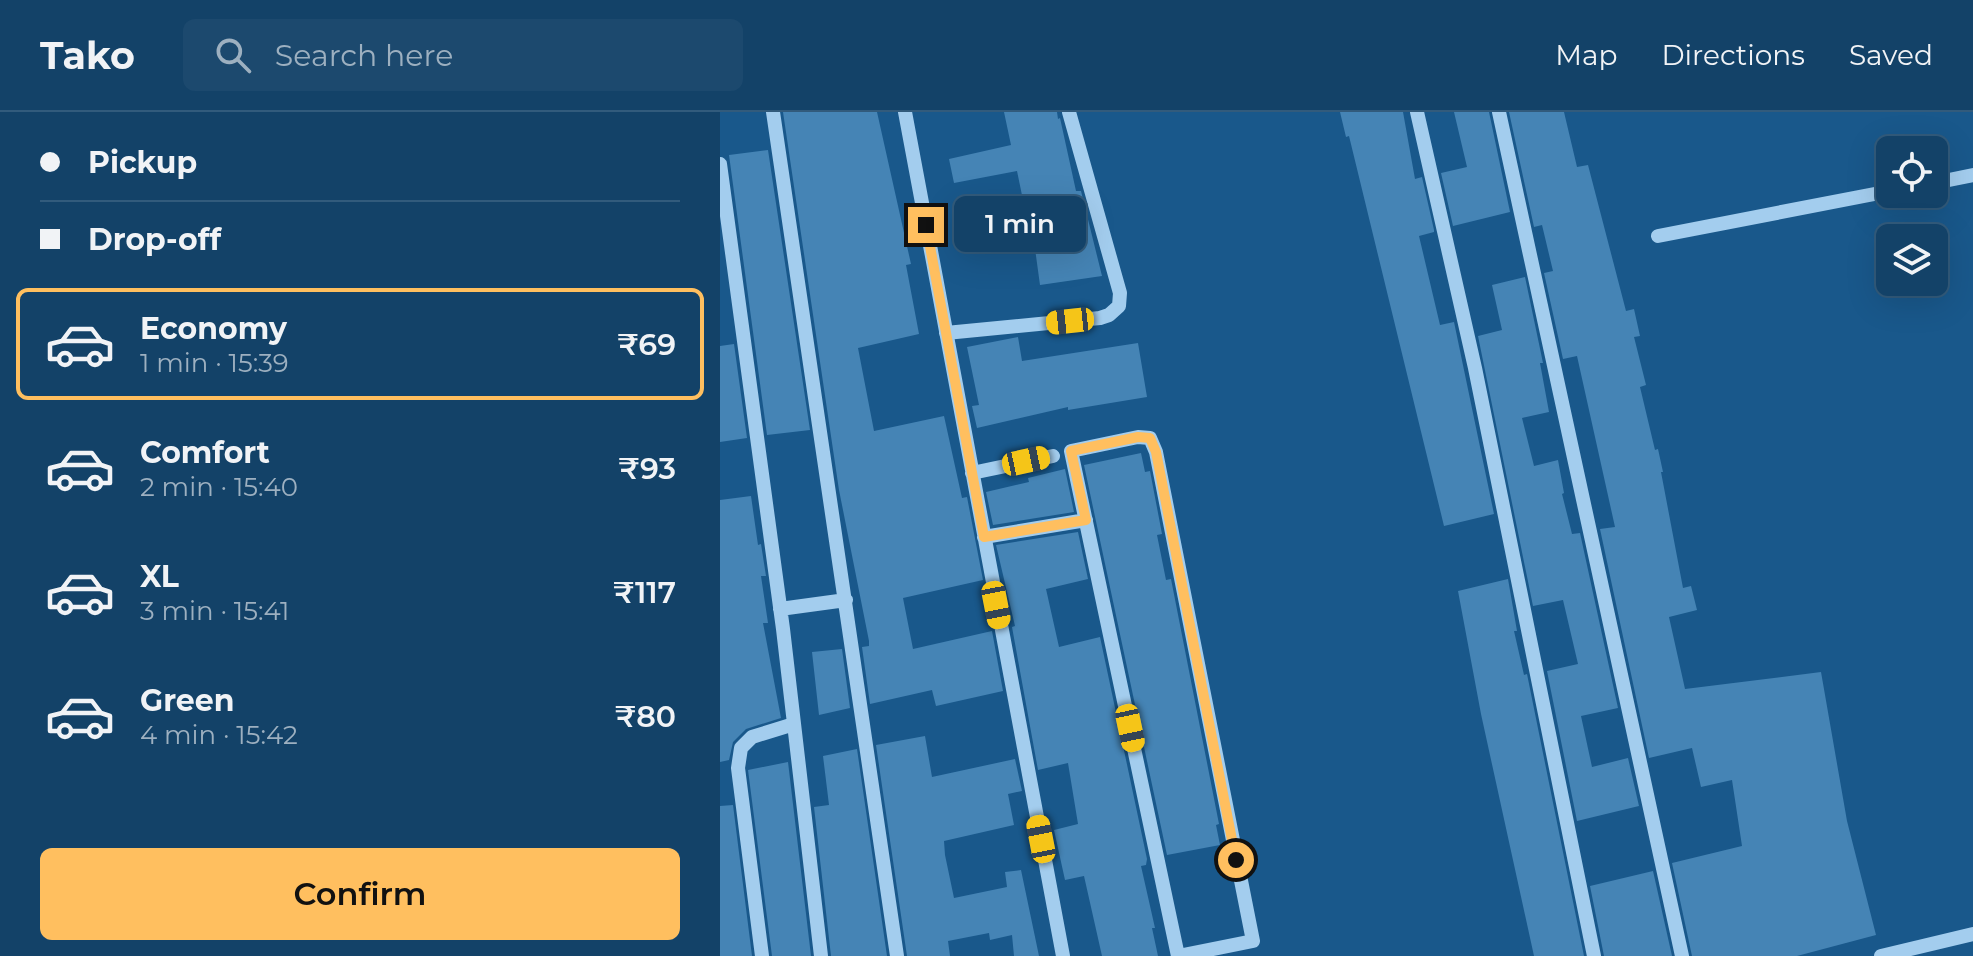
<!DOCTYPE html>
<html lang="en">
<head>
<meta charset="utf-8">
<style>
	:root { --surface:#134268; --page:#1c496e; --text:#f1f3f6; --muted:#9db0c0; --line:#325b7c; --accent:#ffbf5f }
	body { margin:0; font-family:Montserrat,sans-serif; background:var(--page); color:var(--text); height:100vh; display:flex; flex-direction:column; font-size:30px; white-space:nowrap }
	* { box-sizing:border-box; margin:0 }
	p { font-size:26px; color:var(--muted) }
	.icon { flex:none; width:44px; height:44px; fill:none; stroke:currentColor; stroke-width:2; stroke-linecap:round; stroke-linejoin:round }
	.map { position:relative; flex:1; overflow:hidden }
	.details { display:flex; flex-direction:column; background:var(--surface); width:720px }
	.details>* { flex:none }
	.guide { display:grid; align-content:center; height:176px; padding:0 40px; background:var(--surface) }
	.controls { position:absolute; left:1156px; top:24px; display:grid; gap:16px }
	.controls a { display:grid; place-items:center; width:72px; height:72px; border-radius:12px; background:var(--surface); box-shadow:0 8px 32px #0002,0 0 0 2px var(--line); font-size:40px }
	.end { position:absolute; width:36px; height:36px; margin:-18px; border:10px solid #ffbf5f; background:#111; box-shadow:0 0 0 4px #111 }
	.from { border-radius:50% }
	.bubble { position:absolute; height:56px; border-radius:12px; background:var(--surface); box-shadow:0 8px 32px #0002,0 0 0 2px var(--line); font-size:26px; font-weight:600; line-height:56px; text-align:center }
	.car { position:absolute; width:24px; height:48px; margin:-24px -12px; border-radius:10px; box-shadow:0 0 6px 2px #0007; background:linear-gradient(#f5c518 24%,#345 0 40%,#f5c518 0 76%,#345 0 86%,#f5c518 0) }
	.guide b { display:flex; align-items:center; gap:28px; height:76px; font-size:30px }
	.guide b+b { border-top:2px solid var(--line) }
	.guide i { width:20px; height:20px; background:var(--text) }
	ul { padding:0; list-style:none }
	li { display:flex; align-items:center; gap:24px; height:112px; margin:0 16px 12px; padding:0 24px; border:4px solid transparent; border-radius:12px }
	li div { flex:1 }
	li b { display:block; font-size:30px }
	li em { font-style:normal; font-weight:600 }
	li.current { border-color:var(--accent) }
	li>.icon { width:72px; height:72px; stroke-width:1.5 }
	.primary-button { display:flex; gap:16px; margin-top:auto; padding:16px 40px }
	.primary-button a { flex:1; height:92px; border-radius:12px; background:var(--accent); color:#111; font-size:32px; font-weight:600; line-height:92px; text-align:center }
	header { display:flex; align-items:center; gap:48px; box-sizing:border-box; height:112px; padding:0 40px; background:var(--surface); border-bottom:2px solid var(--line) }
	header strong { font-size:38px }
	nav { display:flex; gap:44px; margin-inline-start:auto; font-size:28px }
	.search { width:560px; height:72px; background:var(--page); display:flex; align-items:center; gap:20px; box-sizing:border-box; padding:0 28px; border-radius:12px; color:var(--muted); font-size:30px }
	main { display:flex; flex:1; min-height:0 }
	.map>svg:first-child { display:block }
	.building { fill:#4584b5 }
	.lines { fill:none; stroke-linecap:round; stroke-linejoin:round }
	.minor { stroke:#a3cdee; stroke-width:14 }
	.route { stroke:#ffbf5f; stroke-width:10 }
</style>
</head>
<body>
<header>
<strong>Tako</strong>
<div class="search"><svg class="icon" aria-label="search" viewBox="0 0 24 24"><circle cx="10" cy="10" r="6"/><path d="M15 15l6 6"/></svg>Search here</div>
<nav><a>Map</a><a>Directions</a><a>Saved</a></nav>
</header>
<main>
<section class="details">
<div class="guide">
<b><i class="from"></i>Pickup</b>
<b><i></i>Drop-off</b>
</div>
<ul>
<li class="current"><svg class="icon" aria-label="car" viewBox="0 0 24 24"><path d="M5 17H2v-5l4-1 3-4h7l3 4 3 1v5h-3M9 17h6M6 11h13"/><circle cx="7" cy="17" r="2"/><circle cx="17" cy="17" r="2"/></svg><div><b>Economy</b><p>1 min · 15:39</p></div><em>₹69</em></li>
<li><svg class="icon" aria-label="car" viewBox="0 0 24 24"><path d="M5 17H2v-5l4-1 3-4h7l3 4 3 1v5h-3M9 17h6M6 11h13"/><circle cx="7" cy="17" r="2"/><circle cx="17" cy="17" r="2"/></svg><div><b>Comfort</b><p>2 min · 15:40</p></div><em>₹93</em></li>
<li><svg class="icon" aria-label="car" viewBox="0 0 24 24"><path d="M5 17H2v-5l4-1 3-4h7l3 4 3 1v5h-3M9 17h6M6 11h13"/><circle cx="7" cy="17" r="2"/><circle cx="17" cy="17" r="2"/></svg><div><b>XL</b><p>3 min · 15:41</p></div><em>₹117</em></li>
<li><svg class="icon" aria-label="car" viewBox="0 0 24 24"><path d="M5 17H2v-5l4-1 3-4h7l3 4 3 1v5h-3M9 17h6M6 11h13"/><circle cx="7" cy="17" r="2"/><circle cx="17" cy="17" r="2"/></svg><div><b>Green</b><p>4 min · 15:42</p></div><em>₹80</em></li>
</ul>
<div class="primary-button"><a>Confirm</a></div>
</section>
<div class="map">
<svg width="1253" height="844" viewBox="0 0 1253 844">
	<rect width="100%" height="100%" fill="#19588b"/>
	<path class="building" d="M63 0H157L191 152 186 153 199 222 138 236 154 319 224 304 242 386 247 385 263 468 183 486 193 537 272 519 283 579 216 594 212 578 150 592 142 535 149 534V529L119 378Z
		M284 0H337L338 7 340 6 356 79H361L382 164 320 173 313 122H310L297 59 234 71 229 47 291 33Z
		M620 0H683L695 67 702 65 714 118V120L699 124 720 213 734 210 774 402 724 414 629 24 626 25Z
		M734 0H769L790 100 733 114 721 61 747 55Z
		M789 0H844L857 55 868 53 906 199 914 197 920 224 914 225 926 273 920 275 935 338 938 337 943 360H941L963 476 971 474 977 498 949 505 965 577 1101 560 1127 709 1156 823 1077 844H972L952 751 1022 734 1012 668 981 675 972 636 929 646 880 417 895 415 857 244 843 247 824 161 833 159 822 113 814 115Z
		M48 38 90 318 47 323 9 43Z
		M805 165 823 251H820L829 300 802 306 814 354 838 348 844 381 842 382 852 422 860 421 898 596 861 604 872 655 908 646 919 694 857 709 827 559 858 552 843 488 813 494 758 224 782 218 772 173Z
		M298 225 302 249 418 231 427 285 348 298V295L257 316 252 294 259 293 247 235Z
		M14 232 27 326 0 330V234Z
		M421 341 425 360 430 359 442 422 437 423 446 468 451 467 499 712 496 713 500 733 447 743 364 353Z
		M345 357 354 400 273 413 266 380 309 370 308 366Z
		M31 384 38 433 41 432 46 464H41L48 511H43L61 606 26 617 13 630 9 648 0 650V388Z
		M358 420 368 467 326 477 339 535 380 525 427 747 426 753 421 754 435 816H432L438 844H382L364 764 345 768 334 718 358 712 348 651 318 658 292 515 295 514 276 433Z
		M788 467 797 519H794L804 563 807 562 864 844H814L761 602 738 479Z
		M122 537 130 596 99 603 92 540Z
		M205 624 212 665 295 647 302 679 288 682 294 713 224 729 225 743 234 786 287 775 285 760 301 758 319 844H294L292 823 270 828 269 821 228 829 230 844H187L156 633Z
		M137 637 167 844H111L94 695 109 693 103 644Z
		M68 650 91 844H52L28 658Z
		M13 693 32 844H0V694Z
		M933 759 952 844H884L870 774Z"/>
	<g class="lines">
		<path class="minor" d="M53 0 177 844
			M185 0 343 844
			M697 0 755 256 874 844
			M779 0 962 844
			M0 52 63 517 101 844
			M1214 71 1253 63
			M938 124 1170 79
			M226 221 380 206 389 203 399 194 400 181 349 0
			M418 325 430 326 436 340 533 829 458 844 351 339Z
			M252 361 333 344
			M264 425 366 408
			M60 497 126 488
			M42 844 18 656 21 636 32 625 74 612
			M1161 844 1253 822"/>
	</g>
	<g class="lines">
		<path class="route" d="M206 113 264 425 366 408 351 339 418 325 430 326 436 340 516 748"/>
	</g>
</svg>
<div class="controls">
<a><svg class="icon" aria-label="locate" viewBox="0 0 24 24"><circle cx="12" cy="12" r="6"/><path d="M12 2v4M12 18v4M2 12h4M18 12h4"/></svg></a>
<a><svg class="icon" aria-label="layers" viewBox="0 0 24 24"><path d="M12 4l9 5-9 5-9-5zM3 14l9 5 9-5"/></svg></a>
</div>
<i class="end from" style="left:516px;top:748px"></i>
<i class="end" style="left:206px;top:113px"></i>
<div class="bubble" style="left:234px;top:84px;width:132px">1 min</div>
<i class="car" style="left:350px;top:209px;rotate:264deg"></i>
<i class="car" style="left:306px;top:349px;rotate:78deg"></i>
<i class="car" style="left:276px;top:493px;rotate:169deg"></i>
<i class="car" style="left:410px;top:616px;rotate:168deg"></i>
<i class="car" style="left:321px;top:727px;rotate:349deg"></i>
</div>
</main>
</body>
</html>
